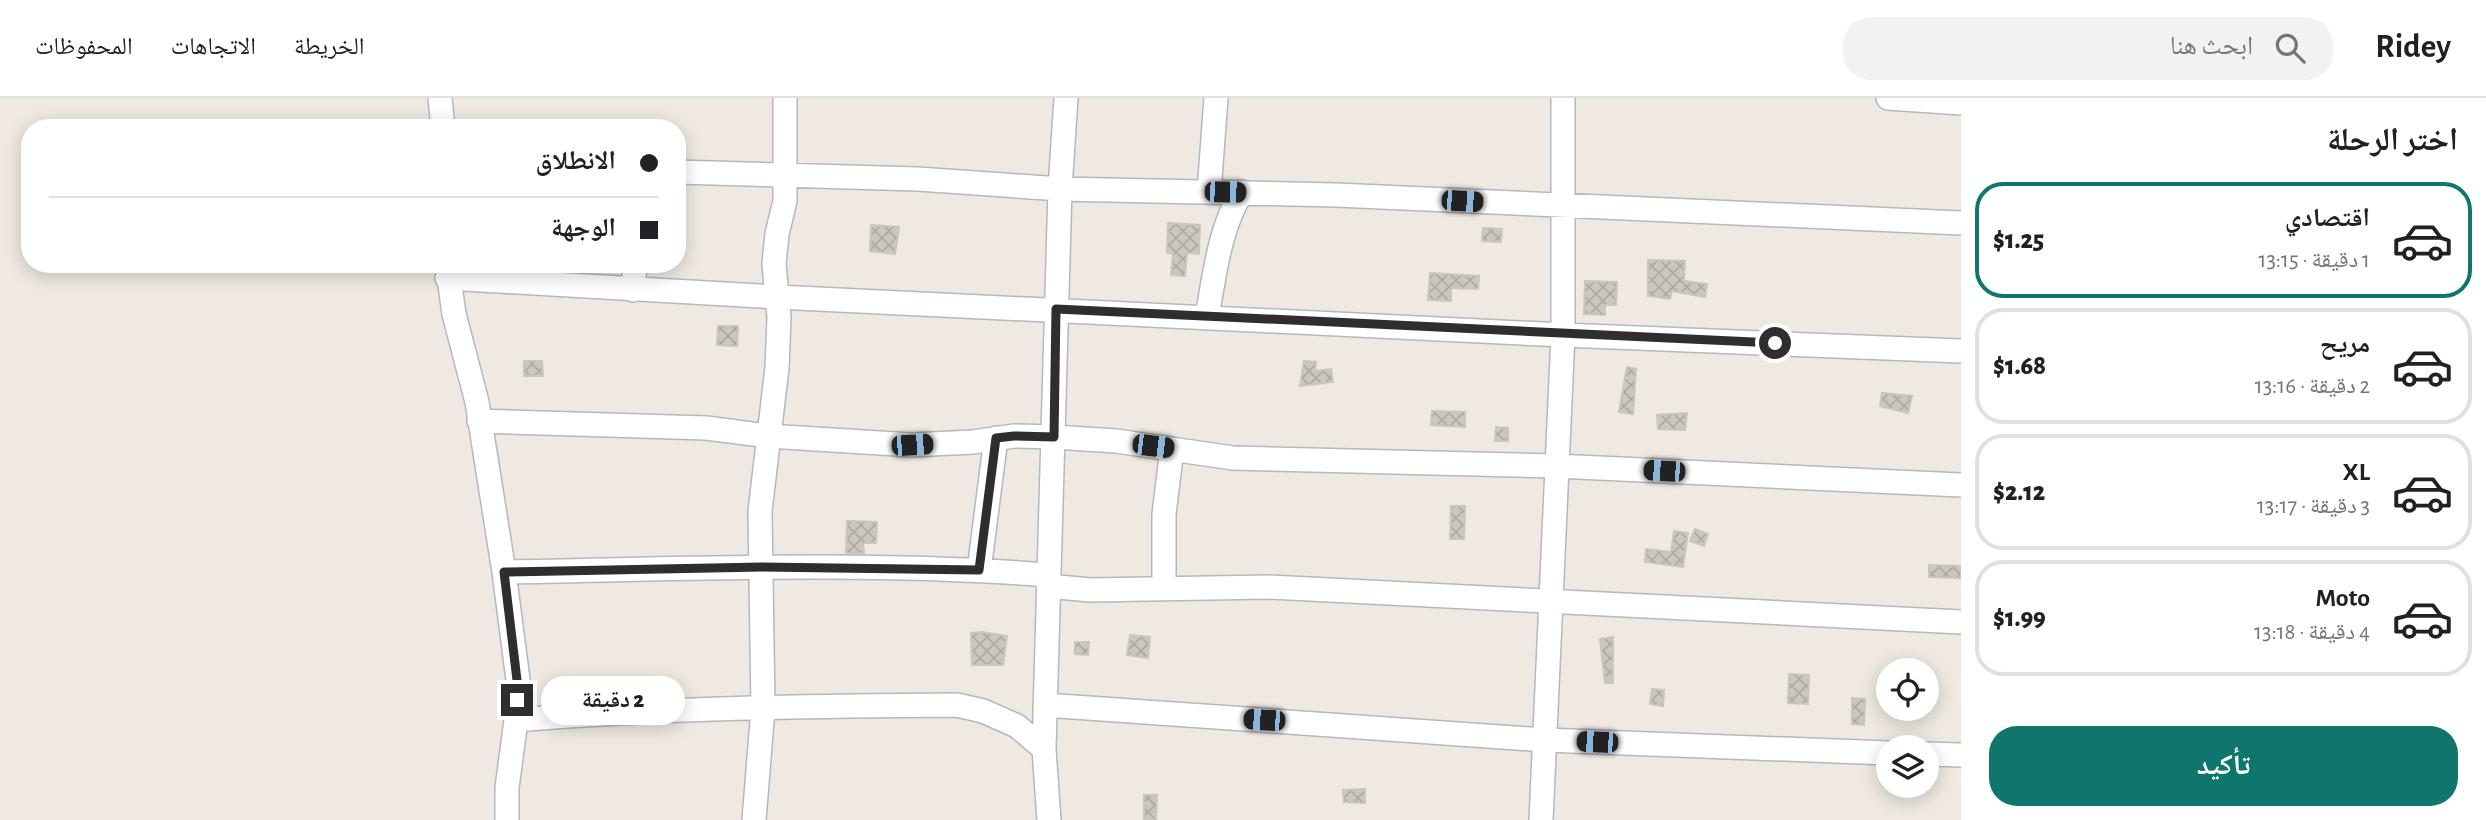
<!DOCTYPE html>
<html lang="ar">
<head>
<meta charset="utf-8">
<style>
	:root { --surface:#fff; --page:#f2f2f2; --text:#202124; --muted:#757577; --line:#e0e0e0; --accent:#0f766e }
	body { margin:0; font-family:"Alegreya Sans","Noto Naskh Arabic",sans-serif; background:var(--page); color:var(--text); direction:rtl; height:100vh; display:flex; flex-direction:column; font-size:26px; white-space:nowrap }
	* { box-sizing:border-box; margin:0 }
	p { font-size:23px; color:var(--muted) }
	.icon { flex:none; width:38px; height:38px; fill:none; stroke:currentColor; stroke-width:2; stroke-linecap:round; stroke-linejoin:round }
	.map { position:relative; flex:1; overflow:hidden; direction:ltr }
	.sheet { display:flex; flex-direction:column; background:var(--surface); width:525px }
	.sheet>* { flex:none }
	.guide { position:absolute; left:21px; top:21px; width:665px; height:154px; border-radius:28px; box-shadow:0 4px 18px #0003; direction:rtl; display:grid; align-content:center; height:154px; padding:0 28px; background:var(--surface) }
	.controls { position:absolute; left:1876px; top:560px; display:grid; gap:14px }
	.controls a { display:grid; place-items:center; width:63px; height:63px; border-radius:50%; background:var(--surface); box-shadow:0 4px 18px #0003; font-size:35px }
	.end { position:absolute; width:32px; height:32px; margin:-16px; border:9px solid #2e2e2e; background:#fff; box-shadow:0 0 0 4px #fff }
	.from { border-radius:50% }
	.bubble { position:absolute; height:49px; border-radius:24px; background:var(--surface); box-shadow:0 4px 18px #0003; font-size:23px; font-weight:800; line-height:49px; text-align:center; direction:rtl }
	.car { position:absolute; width:21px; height:42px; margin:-21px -10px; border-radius:9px; box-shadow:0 0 5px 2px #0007; background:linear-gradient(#222 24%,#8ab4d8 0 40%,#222 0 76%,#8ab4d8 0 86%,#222 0) }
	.guide b { display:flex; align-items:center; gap:24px; height:66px; font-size:26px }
	.guide b+b { border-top:2px solid var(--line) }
	.guide i { width:18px; height:18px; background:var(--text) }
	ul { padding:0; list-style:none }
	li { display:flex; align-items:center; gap:21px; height:116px; margin:0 14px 10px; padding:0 14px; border:4px solid var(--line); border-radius:28px }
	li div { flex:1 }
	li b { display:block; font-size:26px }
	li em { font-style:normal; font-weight:800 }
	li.current { border-color:var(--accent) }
	li>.icon { width:63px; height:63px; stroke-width:1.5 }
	h2 { padding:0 28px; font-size:32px; line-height:84px }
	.button { display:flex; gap:14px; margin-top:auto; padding:14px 28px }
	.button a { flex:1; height:80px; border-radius:28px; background:var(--accent); color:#fff; font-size:28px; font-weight:800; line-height:80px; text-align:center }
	header { display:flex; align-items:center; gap:42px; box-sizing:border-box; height:98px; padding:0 35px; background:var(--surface); border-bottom:2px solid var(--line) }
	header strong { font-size:33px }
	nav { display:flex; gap:38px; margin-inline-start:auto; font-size:24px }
	.search { width:490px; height:63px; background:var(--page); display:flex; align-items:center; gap:18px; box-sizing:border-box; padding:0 24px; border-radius:28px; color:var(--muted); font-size:26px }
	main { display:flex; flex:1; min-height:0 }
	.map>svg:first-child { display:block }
	.building { fill:url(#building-cross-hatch); stroke:#cbc5ba; stroke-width:2 }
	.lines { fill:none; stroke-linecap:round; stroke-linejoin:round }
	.minor-casing { stroke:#b4b7c1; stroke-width:26 }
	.minor { stroke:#fff; stroke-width:23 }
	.route { stroke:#2e2e2e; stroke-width:9 }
</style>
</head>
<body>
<header>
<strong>Ridey</strong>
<div class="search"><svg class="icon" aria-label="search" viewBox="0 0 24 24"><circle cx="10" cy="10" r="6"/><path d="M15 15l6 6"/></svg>ابحث هنا</div>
<nav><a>الخريطة</a><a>الاتجاهات</a><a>المحفوظات</a></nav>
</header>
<main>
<section class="sheet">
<h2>اختر الرحلة</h2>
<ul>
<li class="current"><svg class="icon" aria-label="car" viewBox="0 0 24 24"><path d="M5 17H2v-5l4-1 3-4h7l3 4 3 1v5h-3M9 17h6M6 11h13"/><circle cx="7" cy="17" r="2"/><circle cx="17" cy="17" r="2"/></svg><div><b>اقتصادي</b><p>1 دقيقة · 13:15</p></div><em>$1.25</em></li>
<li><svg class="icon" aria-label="car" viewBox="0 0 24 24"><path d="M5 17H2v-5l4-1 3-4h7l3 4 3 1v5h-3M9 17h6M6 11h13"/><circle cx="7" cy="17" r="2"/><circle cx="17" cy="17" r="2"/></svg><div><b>مريح</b><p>2 دقيقة · 13:16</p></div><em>$1.68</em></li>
<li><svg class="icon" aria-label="car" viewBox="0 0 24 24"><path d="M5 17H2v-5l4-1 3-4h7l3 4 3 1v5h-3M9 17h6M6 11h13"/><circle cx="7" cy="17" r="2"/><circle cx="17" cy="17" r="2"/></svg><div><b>XL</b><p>3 دقيقة · 13:17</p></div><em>$2.12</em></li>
<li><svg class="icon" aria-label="car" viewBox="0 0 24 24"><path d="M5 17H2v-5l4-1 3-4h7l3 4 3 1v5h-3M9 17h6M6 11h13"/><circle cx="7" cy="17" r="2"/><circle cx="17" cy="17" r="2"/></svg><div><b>Moto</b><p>4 دقيقة · 13:18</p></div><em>$1.99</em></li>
</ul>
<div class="button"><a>تأكيد</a></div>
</section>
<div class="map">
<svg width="1961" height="722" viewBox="0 0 1961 722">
	<defs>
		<pattern id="building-cross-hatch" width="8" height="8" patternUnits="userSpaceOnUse" patternTransform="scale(1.75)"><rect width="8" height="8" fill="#cbc7bf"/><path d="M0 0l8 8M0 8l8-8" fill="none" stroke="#afaba4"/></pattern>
	</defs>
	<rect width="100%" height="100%" fill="#efe9e1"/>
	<path class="building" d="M1168 125 1200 127 1199 156 1187 155 1185 178 1171 177 1173 156 1167 155Z
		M871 127 899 129 895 156 870 153Z
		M1483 130 1502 131 1501 144 1482 143Z
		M1648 162 1685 163 1684 183 1707 186 1705 199 1672 193 1670 201 1648 198Z
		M1430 175 1479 178 1478 191 1451 190V203L1428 202Z
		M1585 183 1617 184 1616 207H1605V217L1584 216Z
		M718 228H738L737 248 717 247Z
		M524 263H542L543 278H524Z
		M1304 263 1316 264 1315 273 1331 271 1333 284 1300 288Z
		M1627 269 1636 271 1633 316 1619 314Z
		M1882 295 1912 298 1908 315 1880 308Z
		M1432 313 1465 314V329L1431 327Z
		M1687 315 1685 332 1658 331 1657 317Z
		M1496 329 1508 330V343H1495Z
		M1451 408H1465L1464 441H1450Z
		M847 423 877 424 876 445H863L864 455H846Z
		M1695 431 1708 436 1704 448 1690 443Z
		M1674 433 1688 435 1683 469 1645 464 1646 451 1671 454Z
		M1929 467 1961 468V480L1929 479Z
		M982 534 1007 538 1003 567H972L971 535Z
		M1130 537 1150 539 1148 560 1127 557Z
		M1613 539V585H1605L1600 541Z
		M1075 544H1089L1088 557 1075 556Z
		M1789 576 1809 577 1808 606 1788 605Z
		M1652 591 1664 592 1663 608 1650 606Z
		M1852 600 1865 601 1864 627 1852 626Z
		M1365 691V705L1344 704 1343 692Z
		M1144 697H1157L1156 722H1144Z"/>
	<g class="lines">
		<defs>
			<path id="minor" d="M440 0 443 30
				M1888 0 1961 5
				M677 74 918 81 1060 91 1336 97 1961 125
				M1209 94 1216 0
				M447 166 454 216 477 304 504 474 518 582 516 622 507 690V722
				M447 180 777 199 1563 237 1961 253
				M633 192 635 166
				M1207 218C1215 176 1219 131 1242 94
				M479 323 706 330 768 338 912 347 973 344 1014 338 1054 339 1116 343 1233 360 1556 368 1961 387
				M979 472 996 340
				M504 474C685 471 868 463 1049 477
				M1048 488 1090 492 1269 489 1961 524
				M1164 490V416L1172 351
				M1045 607 1545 642 1888 655
				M516 622C663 610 810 608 957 607L983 613 1017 628 1044 651
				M1927 656 1961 657
				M754 722 763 611 760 413 777 270 779 219 774 166 777 136 785 103V0
				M1049 722 1044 651 1060 91 1066 0
				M1541 722 1563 237V0"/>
		</defs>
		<use href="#minor" class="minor-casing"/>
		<use href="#minor" class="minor"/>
	</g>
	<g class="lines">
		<path class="route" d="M517 602V582L504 474 762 469 979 472 996 340 1014 338 1054 339 1056 211 1775 245"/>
	</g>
</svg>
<div class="controls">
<a><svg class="icon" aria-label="locate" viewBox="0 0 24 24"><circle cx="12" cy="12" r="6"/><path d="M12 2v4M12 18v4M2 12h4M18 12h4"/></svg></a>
<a><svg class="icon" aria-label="layers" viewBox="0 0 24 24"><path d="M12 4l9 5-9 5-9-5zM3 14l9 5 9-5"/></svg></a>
</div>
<i class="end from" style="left:1775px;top:245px"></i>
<i class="end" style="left:517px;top:602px"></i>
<div class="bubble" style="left:541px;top:578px;width:144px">2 دقيقة</div>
<i class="car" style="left:1225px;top:94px;rotate:91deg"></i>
<i class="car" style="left:1462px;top:103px;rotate:93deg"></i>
<i class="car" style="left:912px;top:347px;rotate:87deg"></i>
<i class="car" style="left:1153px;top:348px;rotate:97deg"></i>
<i class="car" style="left:1664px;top:373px;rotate:273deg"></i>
<i class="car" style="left:1264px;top:622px;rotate:273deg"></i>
<i class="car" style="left:1597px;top:644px;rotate:272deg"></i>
<div class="guide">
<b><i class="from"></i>الانطلاق</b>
<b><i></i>الوجهة</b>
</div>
</div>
</main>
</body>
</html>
